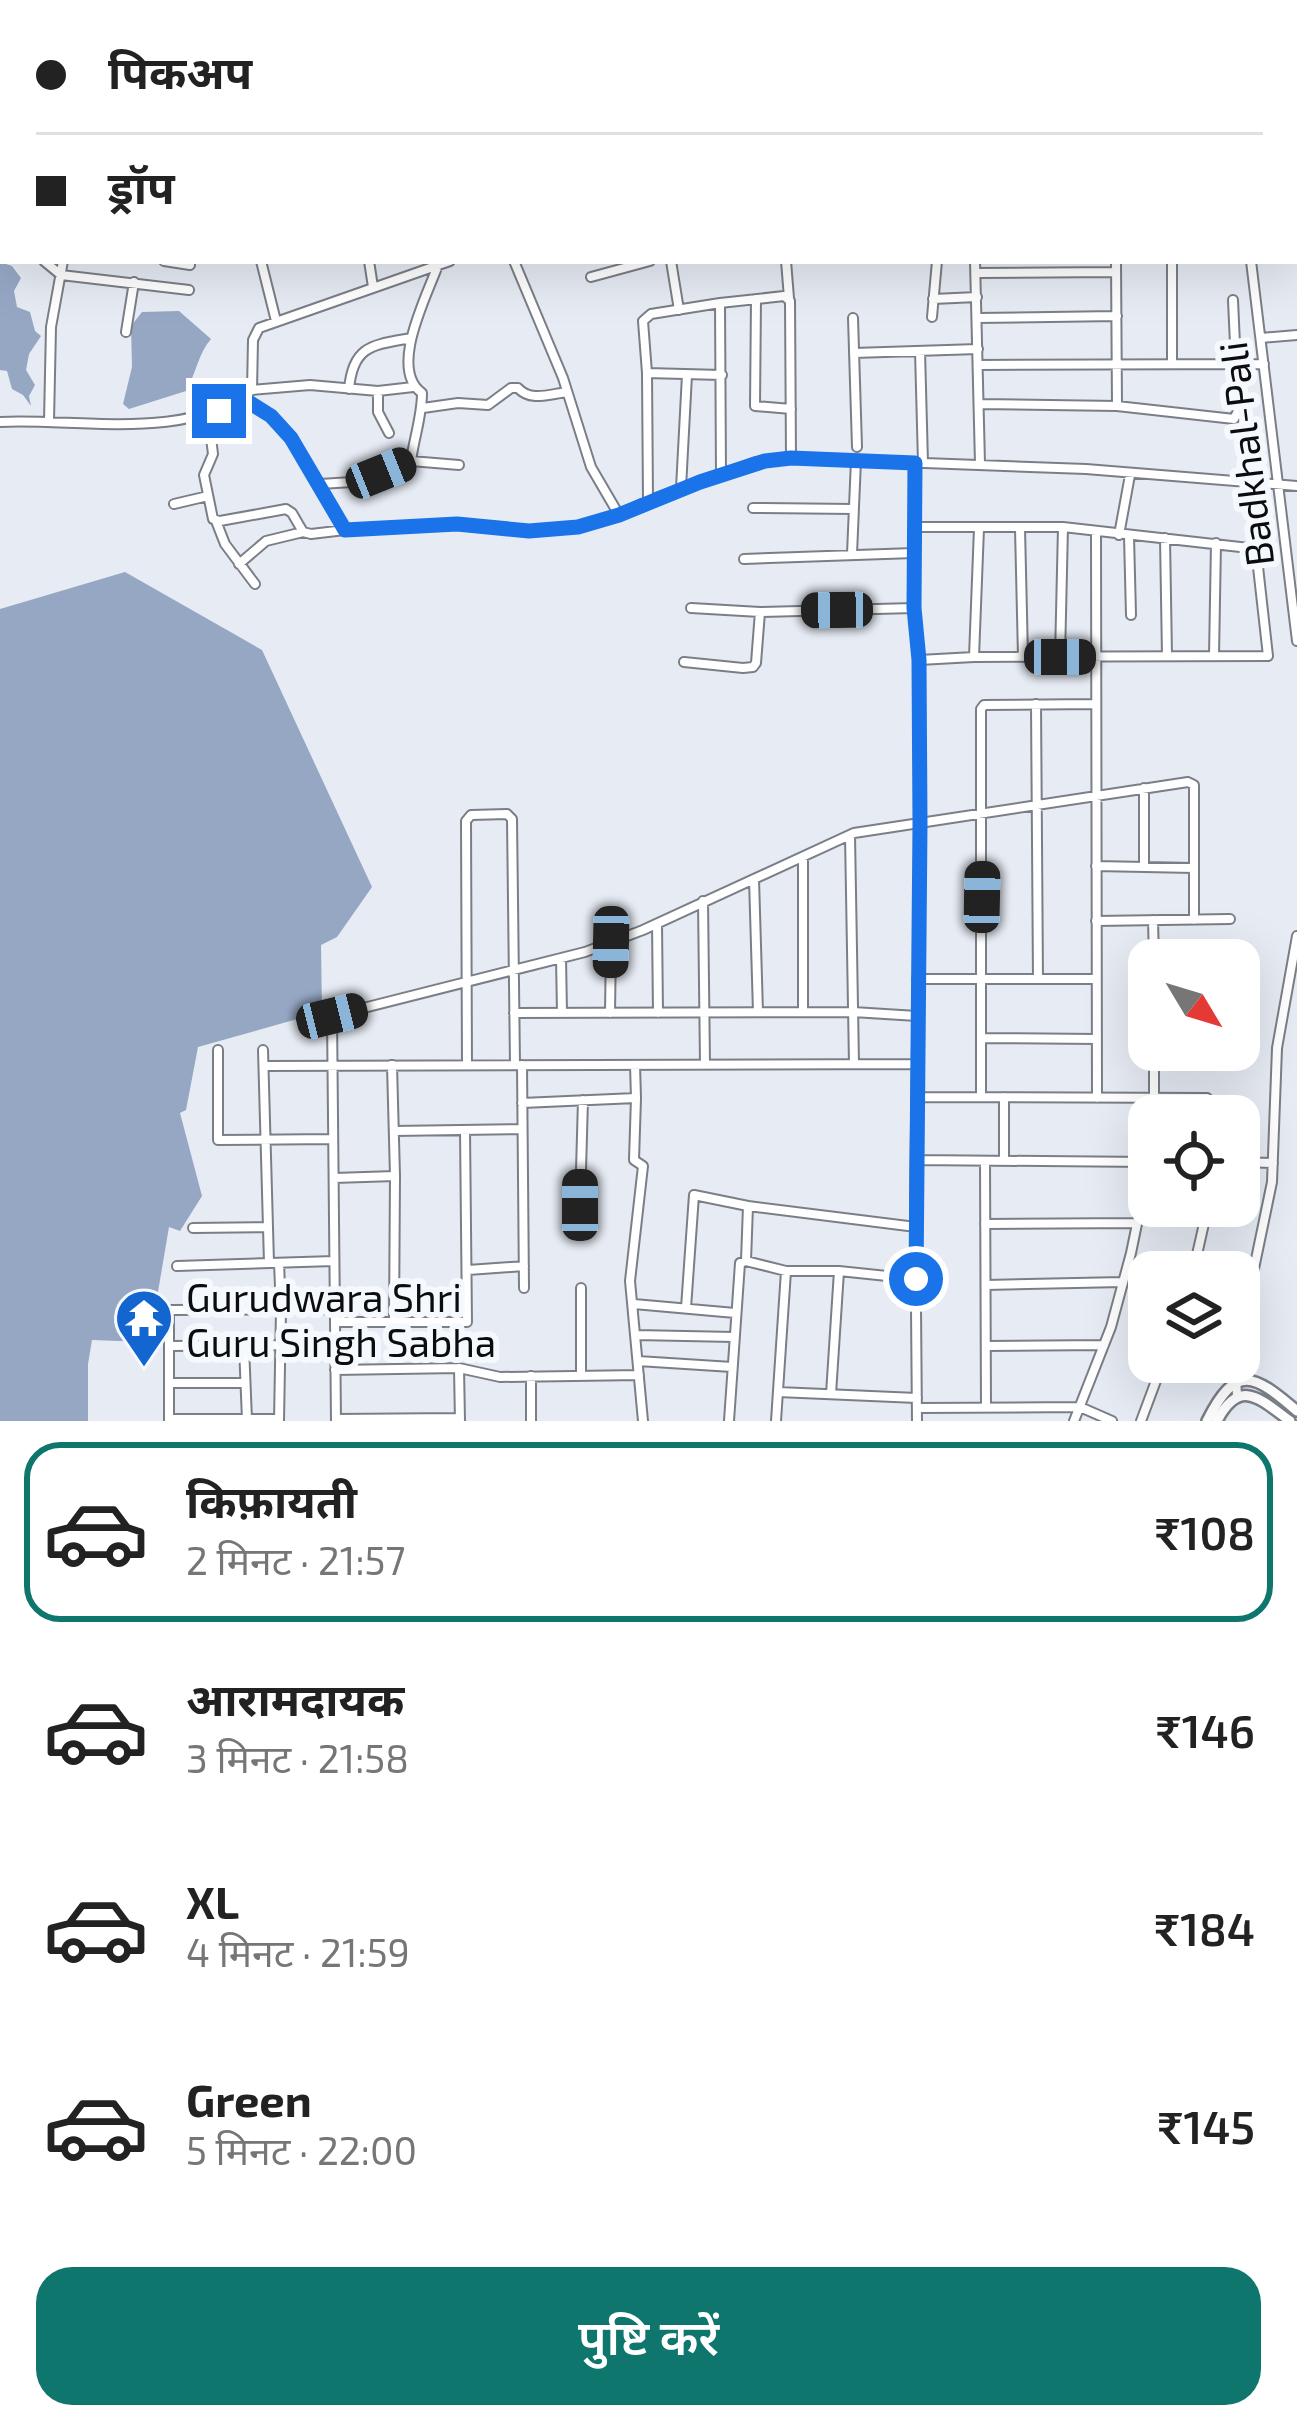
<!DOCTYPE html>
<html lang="hi">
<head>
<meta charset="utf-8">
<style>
	:root { --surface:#fff; --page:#f2f2f2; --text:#222; --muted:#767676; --line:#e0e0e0; --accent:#0f766e }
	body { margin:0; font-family:"Exo 2","Noto Sans Devanagari",sans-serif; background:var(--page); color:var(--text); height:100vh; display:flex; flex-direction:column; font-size:45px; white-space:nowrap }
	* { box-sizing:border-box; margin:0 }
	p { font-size:39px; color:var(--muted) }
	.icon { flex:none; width:66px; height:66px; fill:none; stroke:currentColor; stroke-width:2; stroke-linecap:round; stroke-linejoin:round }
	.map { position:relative; height:1421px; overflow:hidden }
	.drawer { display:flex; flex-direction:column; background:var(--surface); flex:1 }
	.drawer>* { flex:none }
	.banner { position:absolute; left:0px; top:0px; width:1299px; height:264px; box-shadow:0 12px 48px #0002; display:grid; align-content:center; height:264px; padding:0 36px; background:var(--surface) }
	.needle { width:78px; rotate:128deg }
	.controls { position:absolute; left:1128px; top:939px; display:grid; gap:24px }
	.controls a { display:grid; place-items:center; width:132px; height:132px; border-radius:24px; background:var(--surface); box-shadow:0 12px 48px #0002; font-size:60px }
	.end { position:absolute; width:54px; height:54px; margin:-27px; border:15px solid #1a73e8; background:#fff; box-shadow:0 0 0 6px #fff }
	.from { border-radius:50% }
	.car { position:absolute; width:36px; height:72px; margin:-36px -18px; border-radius:15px; box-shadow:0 0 9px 3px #0007; background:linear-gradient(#222 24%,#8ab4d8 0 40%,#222 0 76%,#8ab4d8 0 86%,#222 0) }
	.banner b { display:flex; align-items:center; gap:42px; height:114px; font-size:45px }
	.banner b+b { border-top:3px solid var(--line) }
	.banner i { width:30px; height:30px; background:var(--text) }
	ul { padding:21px 0 0; list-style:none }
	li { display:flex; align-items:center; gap:36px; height:180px; margin:0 24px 18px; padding:0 12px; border:6px solid transparent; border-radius:36px }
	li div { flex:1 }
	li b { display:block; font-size:45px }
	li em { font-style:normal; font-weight:600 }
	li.current { border-color:var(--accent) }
	li>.icon { width:108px; height:108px; stroke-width:1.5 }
	.primary-button { display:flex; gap:24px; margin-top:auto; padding:24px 36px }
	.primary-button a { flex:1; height:138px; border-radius:36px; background:var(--accent); color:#fff; font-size:48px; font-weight:600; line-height:138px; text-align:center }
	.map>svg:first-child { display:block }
	.water { fill:#95a7c3 }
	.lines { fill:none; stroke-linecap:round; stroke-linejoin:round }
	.minor-casing { stroke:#7a7f87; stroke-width:12 }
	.major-casing { stroke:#7a7f87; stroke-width:14 }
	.minor { stroke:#fff; stroke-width:8 }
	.major { stroke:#fff; stroke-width:9 }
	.route { stroke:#1a73e8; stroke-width:15 }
	.labels { text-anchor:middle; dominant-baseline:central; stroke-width:12; stroke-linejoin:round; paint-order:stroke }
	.street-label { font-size:39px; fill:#0a0c0f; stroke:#f5f9fe }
	.poi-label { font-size:39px; fill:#0a0c0f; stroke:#f5f9fe; text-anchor:start }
</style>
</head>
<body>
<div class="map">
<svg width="1297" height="1421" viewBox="0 0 1297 1421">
	<rect width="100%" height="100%" fill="#e6ebf4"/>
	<path class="water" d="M0 262 12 266 21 278 14 291 17 307 30 312 35 331 41 336 29 354 26 370 35 385 29 396 31 406 23 395 12 389 7 371 0 370Z
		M179 311 211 339C198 354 196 374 186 391L129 409 123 404 132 367 131 326 142 312Z
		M125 572 262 650 372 887 337 937 321 945 322 1012 198 1047 186 1110 180 1113 202 1196 180 1231 169 1227 152 1327 147 1342 92 1340 88 1364V1421H0V609Z"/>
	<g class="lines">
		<defs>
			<path id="minor" d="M110 0 114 3
				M284 0 288 3
				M395 0 399 3
				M1128 0 1129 3
				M174 3 176 0
				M208 3 211 0
				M312 3 315 0
				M842 3 882 0
				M959 3 961 0
				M1232 3V0
				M0 217 3 214
				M0 225 3 228
				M44 261 61 275 189 290
				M164 261 190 265
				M261 261 276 321
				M369 261 373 287
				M514 261 563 378 591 467 619 515
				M671 261 679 310
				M786 261 789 298
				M975 261 980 464
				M1116 261 1117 406
				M1172 261V364
				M1251 261 1297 641
				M977 273 1116 272
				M591 277 650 261
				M756 299 755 406 791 409
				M933 299 977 297
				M720 303 784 296 790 301 791 458
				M932 317 937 261
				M853 318 857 447
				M977 318 1117 316
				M126 332 134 282
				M1261 338 1297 335
				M920 351 923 463
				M854 353 978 349
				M978 365 1264 364
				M647 373 722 375
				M349 389C353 345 373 345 411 338
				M252 390 310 385 378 391 413 387
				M378 391V412L389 433
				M242 398 271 416 291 438 345 530
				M979 404 1117 406 1234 419 1238 411 1233 300
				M423 408 458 403 488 405 511 388H518C530 402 550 394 567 392
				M208 414 213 454 204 475 213 519 220 521 286 509 292 513 303 532 311 534 345 530 457 524 529 531 577 527 619 515 648 501 756 462 791 458 1086 469 1297 486
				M49 421 51 327 63 261
				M0 422C77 418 188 442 252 390L253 340 259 328 450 261
				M411 461C414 438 422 416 422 393 388 369 427 296 438 265
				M915 463 914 608 919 660 920 823 915 1196 917 1421
				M320 484 352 482 411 461 459 465
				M681 488 687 375
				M648 501 647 373 643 321 651 314 720 303 721 475
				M174 504 208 496
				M753 508 854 509
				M216 521 225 544 255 584
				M915 527H1063L1249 548 1257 558 1268 656 974 657 919 660
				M1020 528 1023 657
				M1096 533 1097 1098
				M1119 535 1130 475
				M1129 536 1131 615
				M1165 538 1167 656
				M852 554 856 460
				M744 559 914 553
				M239 564 266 541 303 532
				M691 608 760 612 914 608
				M1214 656 1216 543
				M974 657 979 528
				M1060 657 1063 527
				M684 662 743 668 753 667 756 663 760 612
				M1036 704 1038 979
				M1144 788V865
				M850 835 854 1064
				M803 858V1012
				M1096 866 1194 868
				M754 879 758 1012
				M703 901 705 1064
				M1153 920 1154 960
				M1096 921 1230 919
				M657 924 658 1013
				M561 958 562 1013
				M917 979H1096
				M1239 980 1248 981 1250 985 1249 1036 1239 1039
				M514 1013 853 1012 917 1016
				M610 1013 611 942
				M981 1038 1097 1039
				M218 1050V1140L333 1139
				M263 1050 269 1263
				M1154 1050V1098
				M392 1065 395 1176 394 1322
				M467 1065 466 821 471 815 507 814 512 819 515 1065
				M522 1065 524 1288
				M264 1066 916 1064
				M916 1097 1207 1098 1215 1107V1116
				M981 1097V709L984 705 1096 704
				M1004 1097V1161
				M636 1098 634 1160 643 1166 630 1281 643 1421
				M522 1103 636 1098 635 1065
				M394 1131 521 1129
				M916 1160 1149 1162
				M985 1161 986 1407
				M1239 1162 1273 1163
				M334 1178 395 1176
				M580 1205 583 1100
				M748 1206 916 1227
				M985 1224 1137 1223
				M193 1228 268 1227
				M279 1263 281 1310 279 1421
				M177 1266 334 1261
				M468 1270 524 1266
				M1193 1272 1208 1206
				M986 1285 1123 1282
				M634 1304 735 1313
				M686 1308 694 1195 748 1206 746 1261
				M335 1322H467L465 1130
				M636 1335 734 1337
				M1239 1341 1272 1182 1277 1048 1297 936
				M170 1346 280 1345
				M244 1346 247 1420
				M986 1346 1104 1345
				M638 1361 732 1367
				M1235 1362 1237 1395
				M459 1368 460 1421
				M335 1370 459 1368 500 1377 639 1375
				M531 1376V1421
				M581 1376V1288
				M169 1383H245
				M778 1392 917 1398
				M831 1394 839 1271
				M917 1408 1080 1407 1112 1421
				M169 1419H279
				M336 1419 459 1418
				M169 1421V1314L171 1310 335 1309
				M336 1421 332 1016 585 952 643 930 854 833 1188 782 1194 785V920
				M729 1421 740 1263 746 1261 786 1271H839L916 1279
				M776 1421 786 1271
				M1074 1421 1111 1327 1131 1253 1149 1166
				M1141 1421 1163 1362"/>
			<path id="major" d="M1207 1421C1236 1363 1254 1374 1297 1411
				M1217 1421C1240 1377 1260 1399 1290 1421"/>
		</defs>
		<use href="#minor" class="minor-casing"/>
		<use href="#major" class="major-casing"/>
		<use href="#minor" class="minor"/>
		<use href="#major" class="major"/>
	</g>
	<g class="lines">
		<path class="route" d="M219 411 242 398 271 416 291 438 345 530 457 524 529 531 578 527 619 515 700 482 765 461 791 458 915 463 914 608 919 660 920 824 916 1279"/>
	</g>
	<defs>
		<symbol id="temple-pin" viewBox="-11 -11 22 30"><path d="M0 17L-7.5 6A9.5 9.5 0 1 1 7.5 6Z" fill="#1365cf" stroke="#f5f9fe"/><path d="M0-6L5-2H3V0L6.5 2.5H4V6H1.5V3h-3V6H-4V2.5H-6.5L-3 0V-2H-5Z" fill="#fff"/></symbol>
	</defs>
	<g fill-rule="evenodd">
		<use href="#temple-pin" x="111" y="1285" width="66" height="90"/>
	</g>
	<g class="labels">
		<g class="street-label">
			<text transform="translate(1245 454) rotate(-97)">Badkhal-Pali</text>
		</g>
		<g class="poi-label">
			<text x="186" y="1296">Gurudwara Shri<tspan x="186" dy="45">Guru Singh Sabha</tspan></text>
		</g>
	</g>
</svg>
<div class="controls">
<a><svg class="needle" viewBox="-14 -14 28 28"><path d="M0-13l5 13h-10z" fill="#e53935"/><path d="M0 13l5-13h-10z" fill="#767676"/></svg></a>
<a><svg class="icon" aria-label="locate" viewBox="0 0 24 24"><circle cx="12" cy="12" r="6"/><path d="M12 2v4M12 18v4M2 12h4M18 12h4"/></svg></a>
<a><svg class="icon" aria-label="layers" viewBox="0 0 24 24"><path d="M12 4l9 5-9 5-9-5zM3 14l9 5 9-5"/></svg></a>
</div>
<i class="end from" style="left:916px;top:1279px"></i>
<i class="end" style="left:219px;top:411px"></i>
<i class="car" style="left:381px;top:473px;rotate:68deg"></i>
<i class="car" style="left:837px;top:610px;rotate:269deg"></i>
<i class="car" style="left:1060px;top:657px;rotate:90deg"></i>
<i class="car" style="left:982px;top:897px;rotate:1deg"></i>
<i class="car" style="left:611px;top:942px;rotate:181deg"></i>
<i class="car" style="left:332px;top:1016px;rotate:76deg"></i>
<i class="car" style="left:580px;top:1205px;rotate:0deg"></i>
<div class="banner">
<b><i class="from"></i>पिकअप</b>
<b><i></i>ड्रॉप</b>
</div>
</div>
<section class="drawer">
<ul>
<li class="current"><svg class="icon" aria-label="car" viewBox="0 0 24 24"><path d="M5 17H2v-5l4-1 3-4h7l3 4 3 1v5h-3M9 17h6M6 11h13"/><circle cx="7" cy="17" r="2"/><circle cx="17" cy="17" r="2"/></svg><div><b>किफ़ायती</b><p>2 मिनट · 21:57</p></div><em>₹108</em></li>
<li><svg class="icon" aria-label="car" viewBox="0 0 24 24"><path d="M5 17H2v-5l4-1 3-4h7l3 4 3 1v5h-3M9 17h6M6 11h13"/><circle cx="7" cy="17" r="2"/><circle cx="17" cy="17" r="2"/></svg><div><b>आरामदायक</b><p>3 मिनट · 21:58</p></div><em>₹146</em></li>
<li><svg class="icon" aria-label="car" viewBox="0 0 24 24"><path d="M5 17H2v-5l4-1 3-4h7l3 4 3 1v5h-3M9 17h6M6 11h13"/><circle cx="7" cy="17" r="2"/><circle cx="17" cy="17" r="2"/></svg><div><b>XL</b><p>4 मिनट · 21:59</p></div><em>₹184</em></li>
<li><svg class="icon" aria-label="car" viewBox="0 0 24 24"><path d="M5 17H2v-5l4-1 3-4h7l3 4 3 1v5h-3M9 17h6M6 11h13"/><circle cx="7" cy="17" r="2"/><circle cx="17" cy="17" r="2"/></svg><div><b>Green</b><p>5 मिनट · 22:00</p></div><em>₹145</em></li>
</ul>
<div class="primary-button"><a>पुष्टि करें</a></div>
</section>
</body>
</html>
